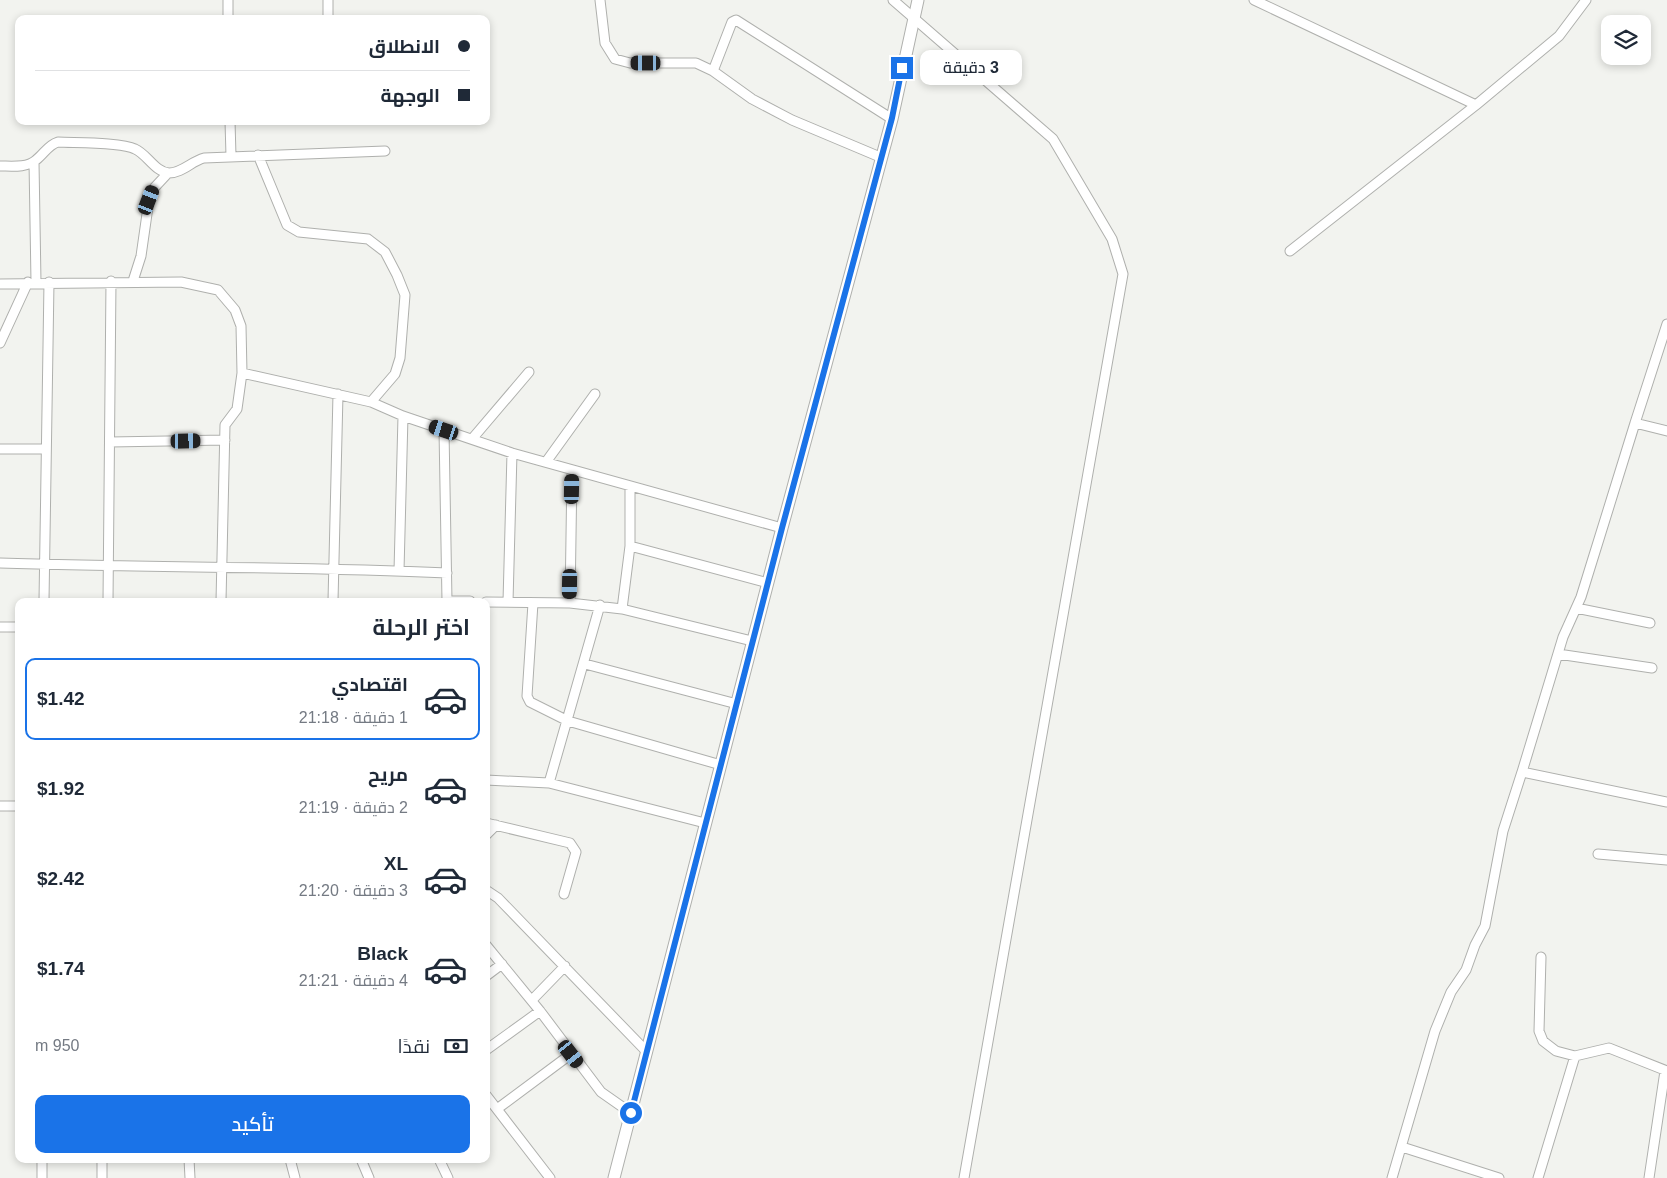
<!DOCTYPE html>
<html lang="ar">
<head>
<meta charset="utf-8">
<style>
	:root { --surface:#fff; --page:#f2f2f3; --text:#1f2937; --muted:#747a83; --line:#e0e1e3; --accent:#1a73e8 }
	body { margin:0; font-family:Arial,Cairo,sans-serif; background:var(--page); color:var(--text); direction:rtl; height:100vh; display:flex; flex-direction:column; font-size:19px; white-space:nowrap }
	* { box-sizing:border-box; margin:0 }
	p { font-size:16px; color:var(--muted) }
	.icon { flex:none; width:28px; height:28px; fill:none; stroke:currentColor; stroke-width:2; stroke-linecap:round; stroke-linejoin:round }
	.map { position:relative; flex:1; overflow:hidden; direction:ltr }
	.details { position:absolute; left:15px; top:598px; width:475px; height:565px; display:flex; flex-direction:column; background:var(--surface); border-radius:10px; box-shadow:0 2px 8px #0003; direction:rtl }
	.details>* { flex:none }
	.guide { position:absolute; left:15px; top:15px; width:475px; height:110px; border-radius:10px; box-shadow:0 2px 8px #0003; direction:rtl; display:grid; align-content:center; height:110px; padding:0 20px; background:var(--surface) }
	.buttons { position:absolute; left:1601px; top:15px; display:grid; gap:10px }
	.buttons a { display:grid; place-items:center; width:50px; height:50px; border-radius:10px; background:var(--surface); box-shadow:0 2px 8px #0003; font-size:25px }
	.end { position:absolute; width:22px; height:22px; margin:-11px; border:6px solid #1a73e8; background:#fff; box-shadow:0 0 0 2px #fff }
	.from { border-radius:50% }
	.bubble { position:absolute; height:35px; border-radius:10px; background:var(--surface); box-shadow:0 2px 8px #0003; font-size:16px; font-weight:600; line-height:35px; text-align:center; direction:rtl }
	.car { position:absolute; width:15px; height:30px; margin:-15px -8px; border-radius:6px; box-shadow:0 0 4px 1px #0007; background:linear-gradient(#222 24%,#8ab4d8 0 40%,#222 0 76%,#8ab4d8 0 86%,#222 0) }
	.guide b { display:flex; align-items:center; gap:18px; height:48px; font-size:19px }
	.guide b+b { border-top:1px solid var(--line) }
	.guide i { width:12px; height:12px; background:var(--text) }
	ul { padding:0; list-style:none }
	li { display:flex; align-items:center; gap:15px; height:82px; margin:0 10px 8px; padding:0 10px; border:2px solid transparent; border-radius:10px }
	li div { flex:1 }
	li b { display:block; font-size:19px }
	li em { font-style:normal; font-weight:600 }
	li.selected { border-color:var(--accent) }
	li>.icon { width:45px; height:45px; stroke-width:1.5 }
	h2 { padding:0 20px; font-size:22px; line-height:60px }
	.pay { display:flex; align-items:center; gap:12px; height:55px; padding:0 20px; font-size:19px }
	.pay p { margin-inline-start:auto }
	.action { display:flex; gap:10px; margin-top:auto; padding:10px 20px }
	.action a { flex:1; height:58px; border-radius:10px; background:var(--accent); color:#fff; font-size:20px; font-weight:600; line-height:58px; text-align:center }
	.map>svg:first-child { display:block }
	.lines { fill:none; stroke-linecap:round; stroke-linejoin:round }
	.minor-casing { stroke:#afb0ad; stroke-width:11 }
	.tertiary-casing { stroke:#afb0ad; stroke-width:13 }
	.minor { stroke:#fff; stroke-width:9 }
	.tertiary { stroke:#fff; stroke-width:11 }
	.route { stroke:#1a73e8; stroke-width:6 }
</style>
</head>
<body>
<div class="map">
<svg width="1667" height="1178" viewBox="0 0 1667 1178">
	<rect width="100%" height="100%" fill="#f2f3ef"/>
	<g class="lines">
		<defs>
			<path id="minor" d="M228 0V19
				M600 0 605 43 615 59 630 63H696L713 71 752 99 792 120 880 157
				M893 0 1053 139 1112 239 1123 274 964 1178
				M1254 0 1476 105
				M328 19V0
				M713 71 732 22 736 20 892 119
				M230 121 231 156
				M258 155 287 225 299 232 368 239 385 252 397 275 405 295 400 358 395 374 371 402
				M34 162 36 282
				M0 166C11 166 27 168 36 160 44 154 48 145 58 142 75 143 121 142 135 149 147 154 155 172 169 173 182 173 192 161 204 158L385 151
				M1290 251 1476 105 1559 36 1586 0
				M133 281 141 256 149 200 154 188 168 173
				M0 284 181 282 218 290 235 310 241 326 242 373 371 402 403 416 512 453 782 528
				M1667 324 1635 423 1667 431
				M0 343 28 282
				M1635 423 1581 597 1563 637 1522 772 1667 802
				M444 430 447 601
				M472 439 529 372
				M110 442 225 440
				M0 449H46
				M546 462 595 394
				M630 546 768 583
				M0 563C149 568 298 566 447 573
				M399 571 403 416
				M44 601 49 282
				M108 601 111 281
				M221 601 225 425 237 409 242 373
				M333 601 338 394
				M447 601H470
				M486 602 570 603 622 609 752 641
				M508 602 512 453
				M533 603 527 696 530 702 568 721 721 765
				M570 603 572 470
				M1576 608 1650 623
				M622 609 630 546V486
				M0 627H19
				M1558 654 1652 668
				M585 664 737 704
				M486 780 549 783 705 823
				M549 783 600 605
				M0 806H19
				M486 823 570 843 576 852 564 894
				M486 835 496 825
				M1598 854 1667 860
				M486 890 498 898 647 1052
				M486 945 540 1011 601 1092 631 1113
				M1541 957 1539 1031 1543 1041 1556 1051 1575 1056 1609 1048 1667 1071
				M486 976 502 964
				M532 1000 565 966
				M486 1050 540 1011
				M486 1095 550 1178
				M497 1109 571 1054
				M1402 1147 1499 1178
				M102 1159V1178
				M189 1159 190 1178
				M290 1159 295 1178
				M361 1159 369 1178
				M439 1159 448 1178
				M42 1178V1159
				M1392 1178 1435 1031 1451 992 1466 970 1475 945 1485 926 1503 831 1522 772
				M1538 1178 1575 1056
				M1649 1178 1665 1071"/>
			<path id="tertiary" d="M614 1178 782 528 892 119 918 0"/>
		</defs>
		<use href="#minor" class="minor-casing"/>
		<use href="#tertiary" class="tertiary-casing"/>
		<use href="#minor" class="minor"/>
		<use href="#tertiary" class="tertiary"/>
	</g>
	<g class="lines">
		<path class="route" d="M631 1113 782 528 892 118 902 68"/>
	</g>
</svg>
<div class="buttons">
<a><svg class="icon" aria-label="layers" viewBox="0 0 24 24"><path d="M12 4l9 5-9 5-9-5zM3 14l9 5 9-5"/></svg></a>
</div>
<i class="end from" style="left:631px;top:1113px"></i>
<i class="end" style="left:902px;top:68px"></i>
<div class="bubble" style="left:920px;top:50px;width:102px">3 دقيقة</div>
<i class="car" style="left:646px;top:63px;rotate:270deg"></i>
<i class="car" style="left:149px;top:200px;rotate:21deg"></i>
<i class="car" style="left:444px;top:430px;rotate:288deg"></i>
<i class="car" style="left:186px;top:441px;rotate:89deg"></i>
<i class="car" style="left:572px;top:489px;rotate:1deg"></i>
<i class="car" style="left:570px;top:584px;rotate:181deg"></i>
<i class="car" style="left:571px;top:1054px;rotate:142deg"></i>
<div class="guide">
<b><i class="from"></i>الانطلاق</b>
<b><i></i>الوجهة</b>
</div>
<section class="details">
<h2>اختر الرحلة</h2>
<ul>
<li class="selected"><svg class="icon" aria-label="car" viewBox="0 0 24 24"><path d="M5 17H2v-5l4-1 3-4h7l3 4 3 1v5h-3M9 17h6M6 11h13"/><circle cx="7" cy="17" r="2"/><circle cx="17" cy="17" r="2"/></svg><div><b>اقتصادي</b><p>1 دقيقة · 21:18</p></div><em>$1.42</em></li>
<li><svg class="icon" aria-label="car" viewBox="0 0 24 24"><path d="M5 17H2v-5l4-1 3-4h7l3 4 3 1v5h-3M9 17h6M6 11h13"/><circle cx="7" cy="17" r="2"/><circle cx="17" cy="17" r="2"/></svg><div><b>مريح</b><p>2 دقيقة · 21:19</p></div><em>$1.92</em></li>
<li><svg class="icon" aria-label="car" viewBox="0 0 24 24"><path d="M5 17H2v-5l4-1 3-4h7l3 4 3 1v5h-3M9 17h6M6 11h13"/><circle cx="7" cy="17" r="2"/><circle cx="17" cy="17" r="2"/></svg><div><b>XL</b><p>3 دقيقة · 21:20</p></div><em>$2.42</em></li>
<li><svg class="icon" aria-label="car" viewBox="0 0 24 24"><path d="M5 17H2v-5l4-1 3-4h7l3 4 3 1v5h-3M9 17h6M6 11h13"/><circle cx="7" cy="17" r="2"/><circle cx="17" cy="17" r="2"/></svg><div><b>Black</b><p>4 دقيقة · 21:21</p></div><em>$1.74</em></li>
</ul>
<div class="pay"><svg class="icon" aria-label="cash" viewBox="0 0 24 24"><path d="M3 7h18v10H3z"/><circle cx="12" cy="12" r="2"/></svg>نقدًا<p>950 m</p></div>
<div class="action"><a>تأكيد</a></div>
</section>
</div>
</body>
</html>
